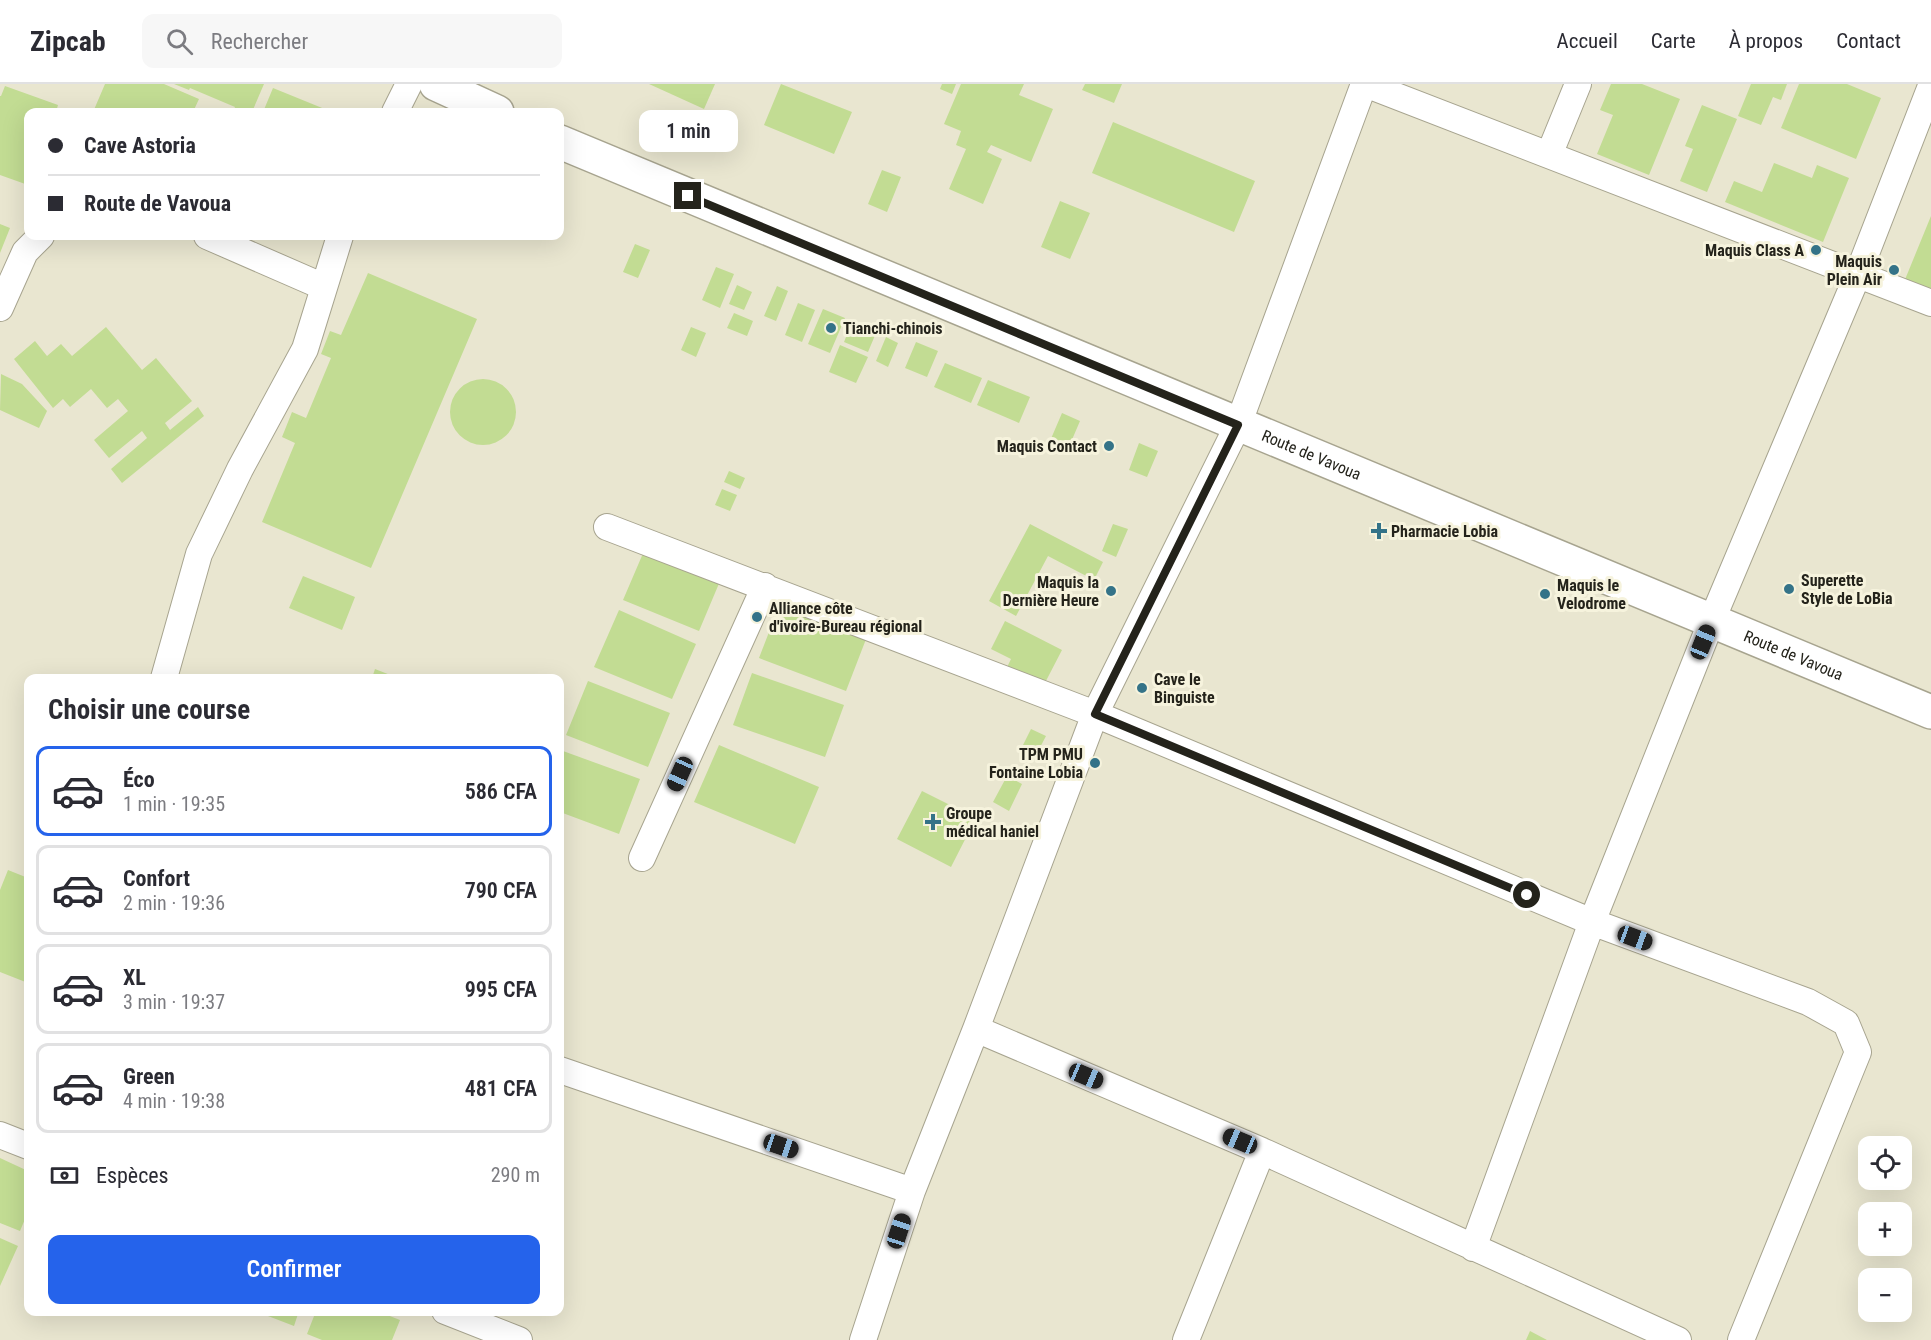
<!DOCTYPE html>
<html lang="fr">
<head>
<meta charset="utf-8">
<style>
	:root { --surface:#fff; --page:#f7f7f7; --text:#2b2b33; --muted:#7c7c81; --line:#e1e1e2; --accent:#2563eb }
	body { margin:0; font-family:"Roboto Condensed",sans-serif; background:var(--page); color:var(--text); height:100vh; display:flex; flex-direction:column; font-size:22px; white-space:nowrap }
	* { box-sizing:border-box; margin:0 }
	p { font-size:20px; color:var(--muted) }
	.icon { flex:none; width:33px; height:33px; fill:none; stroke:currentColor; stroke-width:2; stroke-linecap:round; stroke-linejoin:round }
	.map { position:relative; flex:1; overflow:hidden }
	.panel { position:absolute; left:24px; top:590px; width:540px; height:642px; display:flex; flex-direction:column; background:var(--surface); border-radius:12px; box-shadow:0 6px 24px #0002 }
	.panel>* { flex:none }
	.banner { position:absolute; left:24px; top:24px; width:540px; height:132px; border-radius:12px; box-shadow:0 6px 24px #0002; display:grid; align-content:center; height:132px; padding:0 24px; background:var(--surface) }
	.fabs { position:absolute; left:1858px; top:1052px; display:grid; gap:12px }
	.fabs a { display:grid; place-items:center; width:54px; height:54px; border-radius:12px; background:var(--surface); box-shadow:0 6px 24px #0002; font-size:30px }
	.end { position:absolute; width:27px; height:27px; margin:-14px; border:8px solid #24231b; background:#fff; box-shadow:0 0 0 3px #fff }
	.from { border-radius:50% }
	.bubble { position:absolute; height:42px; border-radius:12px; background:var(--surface); box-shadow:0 6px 24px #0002; font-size:20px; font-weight:600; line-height:42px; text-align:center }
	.car { position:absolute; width:18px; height:36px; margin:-18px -9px; border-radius:8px; box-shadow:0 0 4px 2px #0007; background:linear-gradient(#222 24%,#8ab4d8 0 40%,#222 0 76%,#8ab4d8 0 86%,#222 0) }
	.banner b { display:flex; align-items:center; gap:21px; height:57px; font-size:22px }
	.banner b+b { border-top:2px solid var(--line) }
	.banner i { width:15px; height:15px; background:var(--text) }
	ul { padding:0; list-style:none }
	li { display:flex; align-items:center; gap:18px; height:90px; margin:0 12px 9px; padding:0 12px; border:3px solid var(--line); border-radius:12px }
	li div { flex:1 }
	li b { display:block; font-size:22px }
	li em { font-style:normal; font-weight:600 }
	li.active { border-color:var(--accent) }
	li>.icon { width:54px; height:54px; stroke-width:1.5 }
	h2 { padding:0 24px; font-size:27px; line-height:72px }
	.pay { display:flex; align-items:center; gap:15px; height:66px; padding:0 24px; font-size:22px }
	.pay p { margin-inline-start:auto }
	.primary-button { display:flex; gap:12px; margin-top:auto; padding:12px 24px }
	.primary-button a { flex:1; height:69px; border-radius:12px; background:var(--accent); color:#fff; font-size:24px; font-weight:600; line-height:69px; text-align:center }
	header { display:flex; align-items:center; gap:36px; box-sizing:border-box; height:84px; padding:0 30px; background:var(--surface); border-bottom:2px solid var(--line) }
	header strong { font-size:28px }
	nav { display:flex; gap:33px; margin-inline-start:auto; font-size:21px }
	.search { width:420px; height:54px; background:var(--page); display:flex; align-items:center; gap:15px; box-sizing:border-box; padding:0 21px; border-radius:12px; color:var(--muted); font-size:22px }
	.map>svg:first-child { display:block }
	.building { fill:#c2dc93 }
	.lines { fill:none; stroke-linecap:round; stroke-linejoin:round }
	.street-casing { stroke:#a7a48f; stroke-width:28 }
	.primary-casing { stroke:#a7a48f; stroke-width:36 }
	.street { stroke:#fff; stroke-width:26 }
	.primary { stroke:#fff; stroke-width:33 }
	.route { stroke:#24231b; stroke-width:8 }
	.poi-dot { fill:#347388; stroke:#f6f3dd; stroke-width:2 }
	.labels { text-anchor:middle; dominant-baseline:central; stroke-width:6; stroke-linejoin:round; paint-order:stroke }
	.poi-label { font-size:16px; font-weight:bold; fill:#24231b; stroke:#f6f3dd; text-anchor:start }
	.street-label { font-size:16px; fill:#24231b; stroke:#f6f3dd }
</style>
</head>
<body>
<header>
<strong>Zipcab</strong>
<div class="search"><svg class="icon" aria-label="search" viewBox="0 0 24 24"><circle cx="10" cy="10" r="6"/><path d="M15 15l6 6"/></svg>Rechercher</div>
<nav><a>Accueil</a><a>Carte</a><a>À propos</a><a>Contact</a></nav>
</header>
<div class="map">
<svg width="1931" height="1256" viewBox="0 0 1931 1256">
	<rect width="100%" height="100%" fill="#e9e6d0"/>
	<path class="building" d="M105 0H164L199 15 193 28H93Z
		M174 0H264L252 28H233L235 23 190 4 189 6Z
		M649 0H715L704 25Z
		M781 0 852 28 834 70 764 41Z
		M942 0H956L952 10 940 5Z
		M961 0H1024L1019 11 1053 25 1031 78 991 61 987 68 1002 75 983 120 949 105 966 65 956 61 961 47 944 40Z
		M1085 0H1122L1114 19 1082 6Z
		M1611 0H1642L1680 15 1649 91 1597 70 1613 31 1600 26Z
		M1751 0H1787L1781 16 1773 13 1761 41 1738 32Z
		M1799 0H1847L1881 14 1856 75 1781 44Z
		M5 2 58 21 56 28H28V101L0 91V12H1Z
		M273 4 332 28H263Z
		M1702 21 1737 35 1707 108 1680 97 1693 65 1685 62Z
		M1113 38 1255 97 1234 148 1092 89Z
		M1774 79 1812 94 1817 81 1849 94 1823 158 1725 118 1734 97 1762 108Z
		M882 86 901 93 887 128 868 120Z
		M1060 117 1090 129 1070 175 1041 163Z
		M1931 132V209L1904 198Z
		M0 140 10 144 0 169Z
		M635 160 650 166 638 194 623 188Z
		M716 183 734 190 720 224 702 216Z
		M368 189 477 235 371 484 262 438 295 359 282 353 292 328 306 334 331 274 321 270 330 247 341 251Z
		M737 201 752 208 744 226 729 220Z
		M777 202 788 207 776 237 764 232Z
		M798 219 815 226 802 258 785 251Z
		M823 225 845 234 830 269 808 260Z
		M734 229 753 237 747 252 727 244Z
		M852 238 876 249 868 268 844 258Z
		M106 243 142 286 156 274 192 317 165 339 170 346 198 323 204 332 122 399 111 385 147 354 142 347 109 374 94 356 128 327 118 315 107 324 91 305 70 323 63 315 53 324 14 275 35 257 47 272 61 260 72 272Z
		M691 243 706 249 696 273 681 266Z
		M886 253 898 259 888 283 876 277Z
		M916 258 938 267 927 293 905 284Z
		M840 261 868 273 856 299 829 288Z
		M945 279 982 294 971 319 934 303Z
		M1 290 22 300 47 327 39 344 0 326Z
		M450 328a33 33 0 1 1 66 0a33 33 0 1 1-66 0Z
		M988 296 1030 313 1019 339 977 321Z
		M1062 329 1080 337 1068 365 1050 357Z
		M1139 359 1158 367 1147 393 1129 386Z
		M729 387 745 394 740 405 724 398Z
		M722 405 737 411 730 427 715 421Z
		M1030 440 1103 478 1094 496 1048 472 1016 532 989 517Z
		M1113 440 1128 445 1116 473 1102 467Z
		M647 460 723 490 699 547 623 516Z
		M303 492 355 513 342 546 289 524Z
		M781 517 868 550 846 607 759 574Z
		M619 526 696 560 672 615 594 583Z
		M1005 537 1062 566 1034 620 998 602 1011 575 991 565Z
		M375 585 398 594H372Z
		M752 589 844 621 825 673 733 641Z
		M588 597 670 629 648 683 566 651Z
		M1031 645 1046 652 1034 675 1020 667Z
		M719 661 819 703 795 760 694 718Z
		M563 667 640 695 619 750 560 728V675Z
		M1007 692 1022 700 1009 727 993 718Z
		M922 707 976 734 951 783 897 755Z
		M8 786 28 794V899L0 888V806Z
		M0 1074 28 1087V1128L20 1147 0 1139Z
		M0 1154 18 1162 0 1202Z
		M255 1227H299L294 1242Z
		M316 1227H377L400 1236 392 1256H322L307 1250Z
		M1530 1247 1547 1256H1526Z"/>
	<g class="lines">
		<defs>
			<path id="street" d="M1365 0 1931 219
				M395 28 409 0
				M1549 71 1578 0
				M207 152 324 203
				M0 224 25 168 41 152
				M607 443 1095 630 1592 838 1808 918 1846 939 1858 968 1741 1256
				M164 594 199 470 240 385 305 265 340 152
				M642 774 765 502
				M976 945 1262 1067 1678 1256
				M560 986 912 1107
				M0 1051 28 1062
				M1473 1164 1592 838 1712 536 1858 190 1931 2
				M445 1227 519 1256
				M863 1256 912 1107 976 945 1095 630 1238 341 1364 0
				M1186 1256 1262 1067"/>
			<g id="primary">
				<path d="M436 0 497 28"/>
				<path id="s1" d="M560 58 1931 628"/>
			</g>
		</defs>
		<use href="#street" class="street-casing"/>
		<use href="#primary" class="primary-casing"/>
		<use href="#street" class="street"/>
		<use href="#primary" class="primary"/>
	</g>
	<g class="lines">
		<path class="route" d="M688 112 1238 341 1095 630 1527 811"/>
	</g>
	<g class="poi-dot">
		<circle cx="1816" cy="166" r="6"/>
		<circle cx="1894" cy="186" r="6"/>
		<circle cx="831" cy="244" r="6"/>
		<circle cx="1109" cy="362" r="6"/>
		<path d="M1376 438h6v6h6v6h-6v6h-6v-6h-6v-6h6z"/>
		<circle cx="1789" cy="505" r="6"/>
		<circle cx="1111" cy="507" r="6"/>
		<circle cx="1545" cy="510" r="6"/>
		<circle cx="757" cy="533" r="6"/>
		<circle cx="1142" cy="604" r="6"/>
		<circle cx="1095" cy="679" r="6"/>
		<path d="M930 729h6v6h6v6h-6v6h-6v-6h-6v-6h6z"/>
	</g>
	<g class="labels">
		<g class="poi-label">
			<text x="1804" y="166" text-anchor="end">Maquis Class A</text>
			<text x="1882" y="177" text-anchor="end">Maquis<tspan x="1882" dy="18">Plein Air</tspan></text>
			<text x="843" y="244">Tianchi-chinois</text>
			<text x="1097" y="362" text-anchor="end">Maquis Contact</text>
			<text x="1391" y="447">Pharmacie Lobia</text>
			<text x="1801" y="496">Superette<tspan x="1801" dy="18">Style de LoBia</tspan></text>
			<text x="1099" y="498" text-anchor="end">Maquis la<tspan x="1099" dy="18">Dernière Heure</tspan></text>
			<text x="1557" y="501">Maquis le<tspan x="1557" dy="18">Velodrome</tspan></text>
			<text x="769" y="524">Alliance côte<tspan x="769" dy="18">d'ivoire-Bureau régional</tspan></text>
			<text x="1154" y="595">Cave le<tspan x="1154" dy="18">Binguiste</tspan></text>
			<text x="1083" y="670" text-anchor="end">TPM PMU<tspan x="1083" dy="18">Fontaine Lobia</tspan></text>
			<text x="946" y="729">Groupe<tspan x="946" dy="18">médical haniel</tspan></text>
		</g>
		<g class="street-label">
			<text stroke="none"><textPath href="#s1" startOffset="814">Route de Vavoua</textPath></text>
			<text stroke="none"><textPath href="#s1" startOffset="1336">Route de Vavoua</textPath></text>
		</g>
	</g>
</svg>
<div class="fabs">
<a><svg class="icon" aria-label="locate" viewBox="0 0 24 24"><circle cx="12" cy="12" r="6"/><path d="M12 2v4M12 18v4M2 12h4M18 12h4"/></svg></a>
<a>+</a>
<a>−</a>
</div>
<i class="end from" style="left:1527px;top:811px"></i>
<i class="end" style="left:688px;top:112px"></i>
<div class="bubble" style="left:639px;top:26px;width:99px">1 min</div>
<i class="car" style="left:1703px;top:558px;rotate:22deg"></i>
<i class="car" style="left:680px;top:690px;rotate:204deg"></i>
<i class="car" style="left:1635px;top:854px;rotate:110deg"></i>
<i class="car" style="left:1086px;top:992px;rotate:113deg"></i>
<i class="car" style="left:1240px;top:1057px;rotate:293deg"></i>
<i class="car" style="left:781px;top:1062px;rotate:109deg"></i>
<i class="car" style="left:899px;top:1147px;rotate:18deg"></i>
<div class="banner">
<b><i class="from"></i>Cave Astoria</b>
<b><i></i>Route de Vavoua</b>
</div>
<section class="panel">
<h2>Choisir une course</h2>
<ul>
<li class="active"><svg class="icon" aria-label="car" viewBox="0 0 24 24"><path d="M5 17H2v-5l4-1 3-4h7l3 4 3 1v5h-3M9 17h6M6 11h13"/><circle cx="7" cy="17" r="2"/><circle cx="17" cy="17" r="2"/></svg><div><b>Éco</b><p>1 min · 19:35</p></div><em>586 CFA</em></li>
<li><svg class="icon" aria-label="car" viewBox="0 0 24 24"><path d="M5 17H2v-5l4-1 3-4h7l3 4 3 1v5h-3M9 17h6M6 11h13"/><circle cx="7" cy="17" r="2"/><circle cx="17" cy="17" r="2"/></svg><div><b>Confort</b><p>2 min · 19:36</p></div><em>790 CFA</em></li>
<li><svg class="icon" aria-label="car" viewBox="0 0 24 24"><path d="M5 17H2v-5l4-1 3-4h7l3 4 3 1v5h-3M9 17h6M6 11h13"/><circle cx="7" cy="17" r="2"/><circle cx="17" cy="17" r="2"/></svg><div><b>XL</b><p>3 min · 19:37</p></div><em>995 CFA</em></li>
<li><svg class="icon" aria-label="car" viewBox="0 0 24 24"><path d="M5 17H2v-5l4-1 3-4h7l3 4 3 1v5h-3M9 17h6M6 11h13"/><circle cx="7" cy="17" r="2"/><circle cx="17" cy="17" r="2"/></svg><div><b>Green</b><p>4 min · 19:38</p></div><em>481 CFA</em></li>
</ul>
<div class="pay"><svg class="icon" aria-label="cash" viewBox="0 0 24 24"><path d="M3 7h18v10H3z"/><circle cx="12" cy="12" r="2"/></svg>Espèces<p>290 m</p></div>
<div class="primary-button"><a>Confirmer</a></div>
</section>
</div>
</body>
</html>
